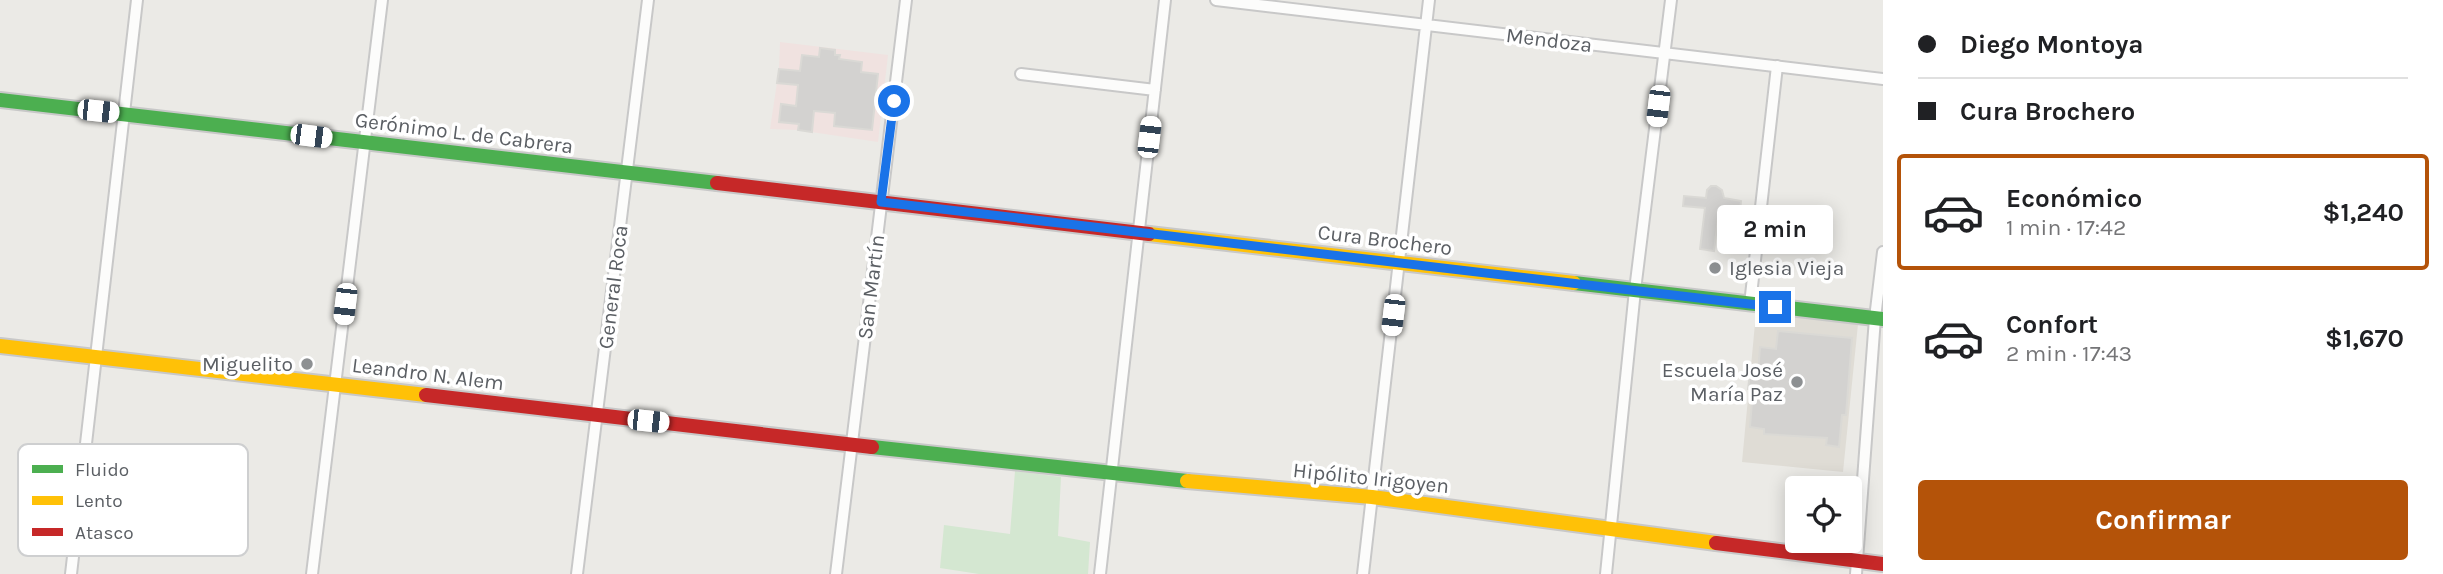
<!DOCTYPE html>
<html lang="es">
<head>
<meta charset="utf-8">
<style>
	:root { --surface:#fff; --page:#f6f6f6; --text:#202124; --muted:#757577; --line:#e0e0e0; --accent:#b45309 }
	body { margin:0; font-family:Karla,sans-serif; background:var(--page); color:var(--text); height:100vh; display:flex; flex-direction:column; font-size:26px; white-space:nowrap }
	* { box-sizing:border-box; margin:0 }
	p { font-size:23px; color:var(--muted) }
	.icon { flex:none; width:38px; height:38px; fill:none; stroke:currentColor; stroke-width:2; stroke-linecap:round; stroke-linejoin:round }
	.map { position:relative; flex:1; overflow:hidden }
	.drawer { display:flex; flex-direction:column; background:var(--surface); width:560px }
	.drawer>* { flex:none }
	.guide { display:grid; align-content:center; height:154px; padding:0 35px; background:var(--surface) }
	.fabs { position:absolute; left:1785px; top:476px; display:grid; gap:14px }
	.fabs a { display:grid; place-items:center; width:77px; height:77px; border-radius:7px; background:var(--surface); box-shadow:0 4px 18px #0003; font-size:35px }
	.end { position:absolute; width:32px; height:32px; margin:-16px; border:9px solid #1a73e8; background:#fff; box-shadow:0 0 0 4px #fff }
	.from { border-radius:50% }
	.bubble { position:absolute; height:49px; border-radius:7px; background:var(--surface); box-shadow:0 4px 18px #0003; font-size:23px; font-weight:700; line-height:49px; text-align:center }
	.car { position:absolute; width:21px; height:42px; margin:-21px -10px; border-radius:9px; box-shadow:0 0 5px 2px #0007; background:linear-gradient(#fff 24%,#345 0 40%,#fff 0 76%,#345 0 86%,#fff 0) }
	.guide b { display:flex; align-items:center; gap:24px; height:66px; font-size:26px }
	.guide b+b { border-top:2px solid var(--line) }
	.guide i { width:18px; height:18px; background:var(--text) }
	ul { padding:0; list-style:none }
	li { display:flex; align-items:center; gap:21px; height:116px; margin:0 14px 10px; padding:0 21px; border:4px solid transparent; border-radius:7px }
	li div { flex:1 }
	li b { display:block; font-size:26px }
	li em { font-style:normal; font-weight:700 }
	li.on { border-color:var(--accent) }
	li>.icon { width:63px; height:63px; stroke-width:1.5 }
	.primary-button { display:flex; gap:14px; margin-top:auto; padding:14px 35px }
	.primary-button a { flex:1; height:80px; border-radius:7px; background:var(--accent); color:#fff; font-size:28px; font-weight:700; line-height:80px; text-align:center }
	main { display:flex; flex:1; min-height:0 }
	.map>svg:first-child { display:block }
	.education { fill:#dfdcd5 }
	.medical { fill:#f0e2e0 }
	.green { fill:#d4e7d1 }
	.building { fill:#d3d2d0; stroke:#dad9d5; stroke-width:2 }
	.lines { fill:none; stroke-linecap:round; stroke-linejoin:round }
	.street-casing { stroke:#c8c8c8; stroke-width:14 }
	.fast-casing { stroke:#c8c8c8; stroke-width:18 }
	.slow-casing { stroke:#c8c8c8; stroke-width:18 }
	.jam-casing { stroke:#c8c8c8; stroke-width:18 }
	.street { stroke:#fcfcfb; stroke-width:10 }
	.fast { stroke:#4caf50; stroke-width:14 }
	.slow { stroke:#ffc107; stroke-width:14 }
	.jam { stroke:#c62828; stroke-width:14 }
	.route { stroke:#1a73e8; stroke-width:9 }
	.poi-dot { fill:#8d9092; stroke:#fff; stroke-width:2.5 }
	.labels { text-anchor:middle; dominant-baseline:central; stroke-width:7; stroke-linejoin:round; paint-order:stroke }
	.street-label { font-size:21px; fill:#5b5f64; stroke:#fff }
	.poi-label { font-size:21px; fill:#5b5f64; stroke:#fff; text-anchor:end }
	.key { fill:#fff; stroke:#cecfd0; stroke-width:2 }
	.key-label { font-size:19px; fill:#5b5f64 }
</style>
</head>
<body>
<main>
<div class="map">
<svg width="1883" height="574" viewBox="0 0 1883 574">
	<rect width="100%" height="100%" fill="#ebeae6"/>
	<path class="education" d="M1756 313 1858 324 1843 472 1742 462Z"/>
	<path class="medical" d="M780 42 888 55 878 142 798 130 770 129 779 69Z"/>
	<path class="green" d="M1015 471 1061 477 1058 536 1090 542 1088 574H979L940 568 944 525 1010 534Z"/>
	<path class="building" d="M820 48 835 50V55H840L839 59 862 62 861 72 878 74 872 130 834 126 835 113 814 111 812 132 798 130 799 124 779 122 781 104 796 106 798 85 777 83 779 69 800 71 802 55 819 57Z
		M1711 186H1716L1722 190 1724 198 1741 201 1740 212 1719 210 1714 251 1700 249 1705 208 1683 206 1684 196 1706 198 1707 190Z
		M1778 331 1852 338 1846 415H1842L1839 447 1826 445 1827 438 1764 434V429L1750 427 1753 389H1748L1750 373 1758 374 1760 347 1776 349Z"/>
	<g class="lines">
		<defs>
			<path id="street" d="M1216 0 1883 79
				M1021 74 1155 90
				M1750 304 1777 66
				M71 574 137 0
				M312 574 382 0
				M577 574 648 0
				M836 574 906 0
				M1100 574 1165 0
				M1363 574 1429 0
				M1606 574 1635 290 1671 0
				M1856 574 1875 318 1883 252"/>
			<path id="fast" d="M0 100 717 183
				M1574 283 1883 319
				M872 447 1187 481"/>
			<path id="slow" d="M1149 234 1574 283
				M0 346 426 395
				M1187 481 1372 497 1716 543"/>
			<path id="jam" d="M717 183 1149 234
				M426 395 872 447
				M1716 543 1883 564"/>
		</defs>
		<use href="#street" class="street-casing"/>
		<use href="#fast" class="fast-casing"/>
		<use href="#slow" class="slow-casing"/>
		<use href="#jam" class="jam-casing"/>
		<use href="#street" class="street"/>
		<use href="#fast" class="fast"/>
		<use href="#slow" class="slow"/>
		<use href="#jam" class="jam"/>
	</g>
	<g class="lines">
		<path class="route" d="M894 101 881 202 1775 307"/>
	</g>
	<g class="poi-dot">
		<circle cx="1715" cy="268" r="7"/>
		<circle cx="307" cy="364" r="7"/>
		<circle cx="1797" cy="382" r="7"/>
	</g>
	<g class="labels">
		<g class="street-label">
			<text transform="translate(1549 40) rotate(7)">Mendoza</text>
			<text transform="translate(464 133) rotate(7)">Gerónimo L. de Cabrera</text>
			<text transform="translate(1385 240) rotate(7)">Cura Brochero</text>
			<text transform="translate(613 287) rotate(-83)">General Roca</text>
			<text transform="translate(871 287) rotate(-83)">San Martín</text>
			<text transform="translate(428 374) rotate(7)">Leandro N. Alem</text>
			<text transform="translate(1371 478) rotate(6)">Hipólito Irigoyen</text>
		</g>
		<g class="poi-label">
			<text x="1729" y="268" text-anchor="start">Iglesia Vieja</text>
			<text x="293" y="364">Miguelito</text>
			<text x="1783" y="370">Escuela José<tspan x="1783" dy="24">María Paz</tspan></text>
		</g>
	</g>
	<rect x="18" y="444" width="230" height="112" rx="10" class="key"/>
	<rect x="32" y="465" width="31" height="8" fill="#4caf50"/>
	<rect x="32" y="496" width="31" height="9" fill="#ffc107"/>
	<rect x="32" y="528" width="31" height="8" fill="#c62828"/>
	<g class="key-label">
		<text x="75" y="476">Fluido</text>
		<text x="75" y="507">Lento</text>
		<text x="75" y="539">Atasco</text>
	</g>
</svg>
<div class="fabs">
<a><svg class="icon" aria-label="locate" viewBox="0 0 24 24"><circle cx="12" cy="12" r="6"/><path d="M12 2v4M12 18v4M2 12h4M18 12h4"/></svg></a>
</div>
<i class="end from" style="left:894px;top:101px"></i>
<i class="end" style="left:1775px;top:307px"></i>
<div class="bubble" style="left:1717px;top:205px;width:116px">2 min</div>
<i class="car" style="left:1658px;top:106px;rotate:187deg"></i>
<i class="car" style="left:98px;top:111px;rotate:96deg"></i>
<i class="car" style="left:311px;top:136px;rotate:97deg"></i>
<i class="car" style="left:1149px;top:137px;rotate:7deg"></i>
<i class="car" style="left:345px;top:304px;rotate:187deg"></i>
<i class="car" style="left:1393px;top:315px;rotate:187deg"></i>
<i class="car" style="left:648px;top:421px;rotate:96deg"></i>
</div>
<section class="drawer">
<div class="guide">
<b><i class="from"></i>Diego Montoya</b>
<b><i></i>Cura Brochero</b>
</div>
<ul>
<li class="on"><svg class="icon" aria-label="car" viewBox="0 0 24 24"><path d="M5 17H2v-5l4-1 3-4h7l3 4 3 1v5h-3M9 17h6M6 11h13"/><circle cx="7" cy="17" r="2"/><circle cx="17" cy="17" r="2"/></svg><div><b>Económico</b><p>1 min · 17:42</p></div><em>$1,240</em></li>
<li><svg class="icon" aria-label="car" viewBox="0 0 24 24"><path d="M5 17H2v-5l4-1 3-4h7l3 4 3 1v5h-3M9 17h6M6 11h13"/><circle cx="7" cy="17" r="2"/><circle cx="17" cy="17" r="2"/></svg><div><b>Confort</b><p>2 min · 17:43</p></div><em>$1,670</em></li>
</ul>
<div class="primary-button"><a>Confirmar</a></div>
</section>
</main>
</body>
</html>
